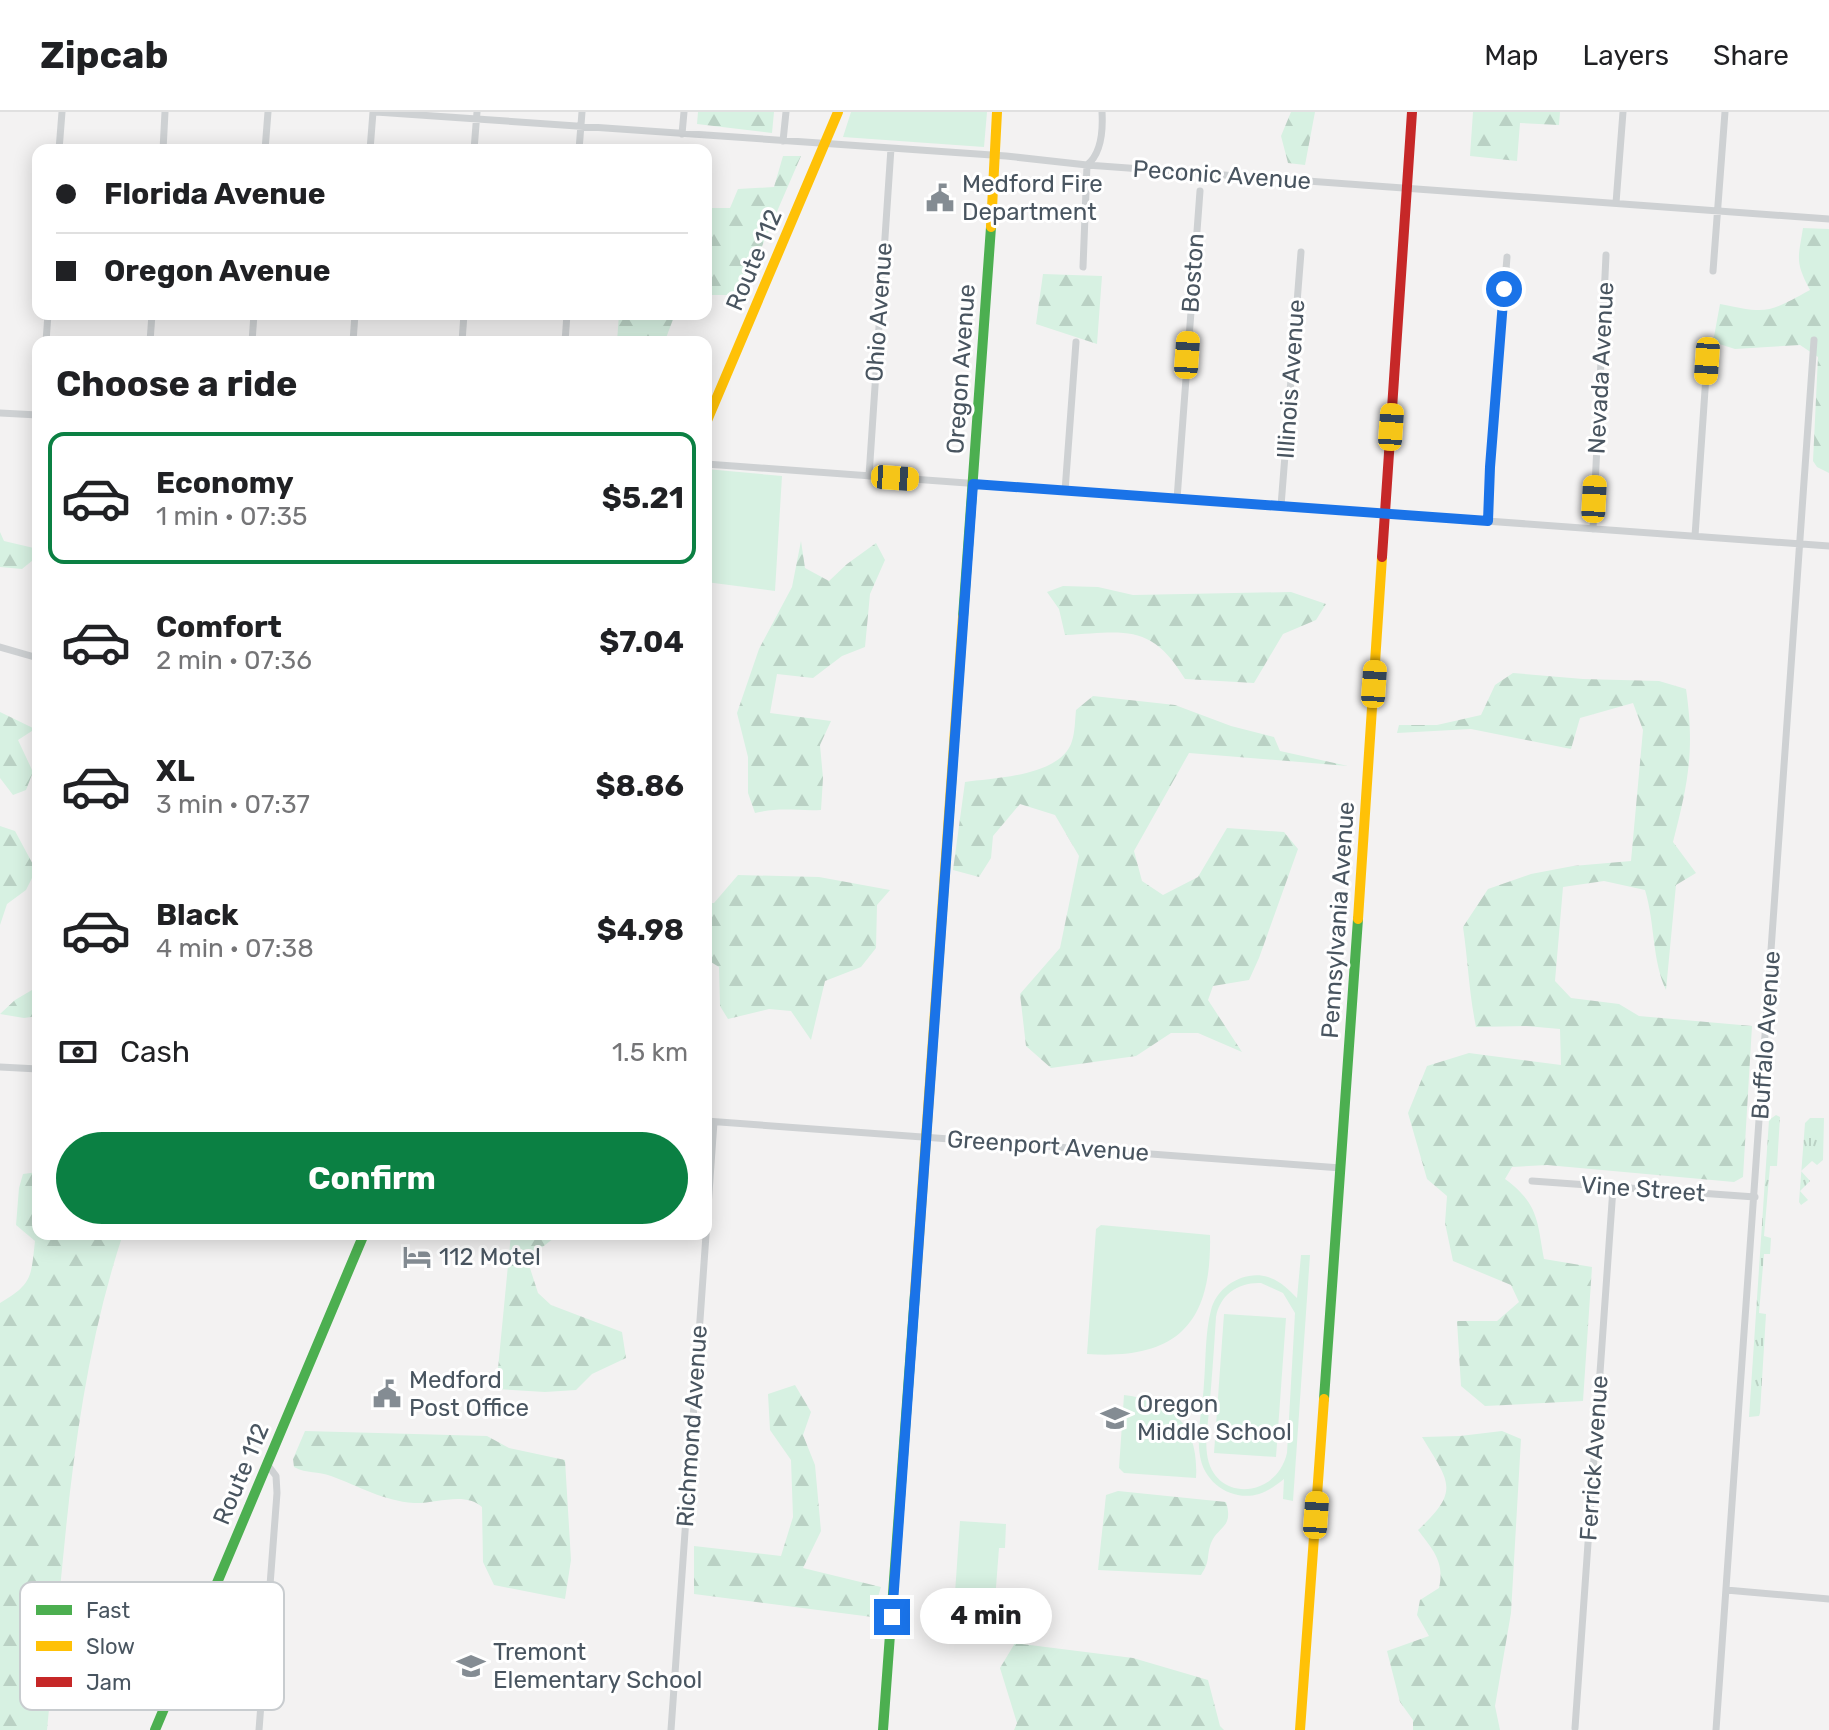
<!DOCTYPE html>
<html lang="en">
<head>
<meta charset="utf-8">
<style>
	:root { --surface:#fff; --page:#f6f6f6; --text:#202124; --muted:#757577; --line:#e0e0e0; --accent:#0b8043 }
	body { margin:0; font-family:Rubik,sans-serif; background:var(--page); color:var(--text); height:100vh; display:flex; flex-direction:column; font-size:30px; white-space:nowrap }
	* { box-sizing:border-box; margin:0 }
	p { font-size:26px; color:var(--muted) }
	.icon { flex:none; width:44px; height:44px; fill:none; stroke:currentColor; stroke-width:2; stroke-linecap:round; stroke-linejoin:round }
	.map { position:relative; flex:1; overflow:hidden }
	.drawer { position:absolute; left:32px; top:224px; width:680px; height:904px; display:flex; flex-direction:column; background:var(--surface); border-radius:16px; box-shadow:0 4px 20px #0003 }
	.drawer>* { flex:none }
	.top-card { position:absolute; left:32px; top:32px; width:680px; height:176px; border-radius:16px; box-shadow:0 4px 20px #0003; display:grid; align-content:center; height:176px; padding:0 24px; background:var(--surface) }
	.end { position:absolute; width:36px; height:36px; margin:-18px; border:10px solid #1a73e8; background:#fff; box-shadow:0 0 0 4px #fff }
	.from { border-radius:50% }
	.bubble { position:absolute; height:56px; border-radius:28px; background:var(--surface); box-shadow:0 4px 20px #0003; font-size:26px; font-weight:700; line-height:56px; text-align:center }
	.car { position:absolute; width:24px; height:48px; margin:-24px -12px; border-radius:10px; box-shadow:0 0 6px 2px #0007; background:linear-gradient(#f5c518 24%,#345 0 40%,#f5c518 0 76%,#345 0 86%,#f5c518 0) }
	.top-card b { display:flex; align-items:center; gap:28px; height:76px; font-size:30px }
	.top-card b+b { border-top:2px solid var(--line) }
	.top-card i { width:20px; height:20px; background:var(--text) }
	ul { padding:0; list-style:none }
	li { display:flex; align-items:center; gap:24px; height:132px; margin:0 16px 12px; padding:0 8px; border:4px solid transparent; border-radius:16px }
	li div { flex:1 }
	li b { display:block; font-size:30px }
	li em { font-style:normal; font-weight:700 }
	li.selected { border-color:var(--accent) }
	li>.icon { width:72px; height:72px; stroke-width:1.5 }
	h2 { padding:0 24px; font-size:36px; line-height:96px }
	.pay { display:flex; align-items:center; gap:20px; height:88px; padding:0 24px; font-size:30px }
	.pay p { margin-inline-start:auto }
	.button { display:flex; gap:16px; margin-top:auto; padding:16px 24px }
	.button a { flex:1; height:92px; border-radius:48px; background:var(--accent); color:#fff; font-size:32px; font-weight:700; line-height:92px; text-align:center }
	header { display:flex; align-items:center; gap:48px; box-sizing:border-box; height:112px; padding:0 40px; background:var(--surface); border-bottom:2px solid var(--line) }
	header strong { font-size:38px }
	nav { display:flex; gap:44px; margin-inline-start:auto; font-size:28px }
	.map>svg:first-child { display:block }
	.grass { fill:url(#grass-tufts) }
	.forest { fill:url(#forest-firs) }
	.park { fill:#d7f1e2; fill-rule:evenodd }
	.lines { fill:none; stroke-linecap:round; stroke-linejoin:round }
	.street { stroke:#ced1d3; stroke-width:7 }
	.fast { stroke:#4caf50; stroke-width:10 }
	.slow { stroke:#ffc107; stroke-width:10 }
	.jam { stroke:#c62828; stroke-width:10 }
	.route { stroke:#1a73e8; stroke-width:10 }
	.labels { text-anchor:middle; dominant-baseline:central; stroke-width:6; stroke-linejoin:round; paint-order:stroke }
	.street-label { font-size:24px; fill:#495560; stroke:#fff }
	.poi-label { font-size:24px; fill:#495560; stroke:#fff; text-anchor:start }
	.key { fill:#fff; stroke:#c8cccf; stroke-width:2 }
	.key-label { font-size:22px; fill:#495560 }
</style>
</head>
<body>
<header>
<strong>Zipcab</strong>
<nav><a>Map</a><a>Layers</a><a>Share</a></nav>
</header>
<div class="map">
<svg width="1829" height="1618" viewBox="0 0 1829 1618">
	<defs>
		<pattern id="grass-tufts" width="24" height="20" patternUnits="userSpaceOnUse" patternTransform="scale(2)"><rect width="24" height="20" fill="#d7f1e2"/><path d="M3 7l-1-3M5 7V3M7 7l1-3M15 17l-1-3M17 17v-4M19 17l1-3" fill="none" stroke="#bad1c4"/></pattern>
		<pattern id="forest-firs" width="22" height="20" patternUnits="userSpaceOnUse" patternTransform="scale(2)"><rect width="22" height="20" fill="#d7f1e2"/><path d="M5 1l3.5 6h-7zM16 11l3.5 6h-7z" fill="#bad1c4"/></pattern>
	</defs>
	<rect width="100%" height="100%" fill="#f3f2f2"/>
	<path class="grass" d="M1776 1003 1780 1005 1777 1054H1770L1764 1124 1771 1126 1770 1142H1764L1759 1201 1766 1202 1760 1301 1759 1304 1749 1305 1769 1008Z
		M1810 1006H1824L1823 1048 1817 1053 1812 1049 1801 1059 1810 1069 1800 1079 1808 1088 1801 1093 1799 1090 1805 1011Z"/>
	<path class="forest" d="M698 0H774L772 21 697 12Z
		M1291 0H1315L1305 53 1288 51 1281 24Z
		M1473 0H1560L1559 13 1520 11 1517 49 1470 44Z
		M783 44H801L741 183H706V96H730L738 77 774 75Z
		M1803 116 1829 117V361L1817 355 1813 349 1818 245 1800 233 1735 237 1713 230 1720 192C1768 202 1768 201 1810 178 1795 150 1798 147 1803 116Z
		M1043 162 1102 164 1097 232 1036 212Z
		M619 202H675L666 226 706 230H617Z
		M0 420 4 429 38 437V444L22 457 0 455Z
		M801 429 805 456 829 469 847 452 876 431 885 448 870 482 865 535 842 544 813 566 777 562 770 601 831 609 820 633 823 666 821 698C796 699 779 695 755 701L748 681V645L737 601 759 537 792 475Z
		M1063 474 1098 475 1133 483 1291 480 1326 492 1316 508 1283 522 1254 571 1185 567C1151 510 1124 520 1065 523L1059 497 1047 480Z
		M1513 561 1583 567 1659 569 1686 577C1695 638 1688 672 1673 730L1696 761 1676 773 1666 878C1652 848 1655 811 1645 778L1604 769 1563 775 1555 869 1571 886 1619 892 1639 904 1752 914 1743 1065 1734 1070 1547 1053 1512 1055 1505 1067C1539 1092 1537 1109 1544 1147L1592 1155 1583 1289 1485 1294 1461 1274 1457 1209H1497L1519 1190 1511 1173 1453 1149 1445 1111 1447 1084 1427 1067 1408 1001 1427 954 1469 941 1561 953 1560 917 1526 914 1476 915C1469 881 1468 849 1463 815L1488 777 1531 762 1573 754 1631 749 1643 618 1633 591 1580 606 1571 637 1471 617 1397 621 1399 613H1437L1481 603 1495 573Z
		M1093 584 1175 593 1231 614 1274 625 1280 639 1348 654 1189 641 1134 739 1142 769 1163 783 1198 765 1227 716 1284 720 1298 737 1259 846 1249 868 1213 874 1208 888 1242 940 1198 921H1171L1136 944 1051 956 1026 934 1020 882 1060 836 1079 744 1055 703 1020 692 993 724 991 746 979 765 953 758 965 670C994 666 1062 664 1072 629 1075 620 1075 608 1076 598Z
		M0 600 35 617 18 628 33 660 26 678 13 683 0 666Z
		M0 714 15 719 36 758 26 778 7 792 0 813Z
		M738 763 819 765 890 778 877 793 876 836 861 855 825 869 811 928 791 899 769 897 728 907 720 894 719 855 706 847V791H714Z
		M32 878H38V904L24 906 0 902 15 888Z
		M38 1060V1122H123C70 1282 64 1452 47 1618H0V1191C33 1172 31 1164 35 1129L16 1113 19 1076 23 1062Z
		M511 1122H559L540 1137 529 1153 538 1181 551 1193 622 1220 626 1246 592 1262 576 1278 545 1280 496 1277Z
		M795 1273 811 1300 803 1323 815 1353 821 1419 803 1456 881 1475 872 1505 694 1482V1434L781 1444 793 1405 791 1348 770 1318 768 1282Z
		M305 1319 487 1324 509 1336 565 1348 571 1448 565 1487 494 1473 483 1450 482 1395C465 1379 435 1392 414 1391 383 1389 359 1374 331 1364 318 1359 307 1362 294 1355L293 1347Z
		M1502 1319 1521 1327 1511 1501 1495 1594 1500 1618H1413V1608L1400 1590 1387 1539 1429 1524 1417 1503 1420 1488 1439 1476C1445 1450 1433 1438 1418 1418 1461 1378 1449 1370 1422 1325L1460 1324Z
		M1118 1379 1226 1390C1234 1416 1218 1414 1211 1431 1206 1445 1211 1448 1201 1463L1098 1458 1106 1383Z
		M1015 1531 1133 1546 1208 1568 1220 1614 1224 1618H1014L1017 1611 1000 1556Z"/>
	<path class="park" d="M851 0H987L984 35 843 25Z
		M706 357 782 364 775 479 706 470Z
		M1101 1113 1210 1123C1212 1212 1177 1248 1087 1242L1096 1117Z
		M1301 1143H1310L1293 1389 1283 1387 1284 1367C1276 1373 1269 1379 1259 1382 1232 1390 1204 1371 1200 1344 1196 1321 1203 1294 1204 1271 1206 1247 1205 1221 1211 1198 1217 1174 1245 1158 1268 1165 1281 1169 1289 1178 1297 1186ZM1261 1171 1283 1181 1295 1201 1287 1341C1276 1388 1213 1390 1207 1342 1205 1328 1208 1312 1209 1298 1212 1267 1214 1236 1216 1205 1220 1182 1239 1170 1261 1171Z
		M1224 1202 1286 1206 1276 1345 1214 1341Z
		M1124 1283C1174 1289 1199 1315 1196 1366L1124 1361 1119 1356Z
		M960 1409 1006 1412 1005 1436H999L992 1527 952 1524Z"/>
	<g class="lines">
		<path class="street" d="M376 0 1006 44 1087 53 1829 107
			M682 22 684 0
			M783 29 786 0
			M59 38 62 0
			M163 38 165 0
			M265 38 268 0
			M370 38 373 0
			M474 38 477 0
			M579 38 582 0
			M1616 91 1623 0
			M1083 155 1087 53C1101 42 1103 18 1102 0
			M1713 159 1725 0
			M46 230 48 202
			M150 230 152 202
			M252 230 254 202
			M353 230 355 202
			M462 230 464 202
			M565 230 567 202
			M0 301 38 303
			M706 352 1829 434
			M869 364 891 36
			M1065 379 1076 230
			M1177 387 1200 79
			M1281 394 1301 140
			M1488 409 1490 355 1507 145
			M1593 417 1606 143
			M1695 424 1707 249
			M0 535 38 546
			M0 955 38 957
			M706 1009 1341 1056
			M1532 1069 1755 1085
			M1726 1478 1829 1487
			M1575 1616 1613 1076
			M259 1618 277 1381 276 1364 267 1352
			M671 1618 714 1010
			M1716 1618 1814 228"/>
		<path class="fast" d="M963 505 991 115
			M1324 1287 1358 807
			M155 1618 364 1122
			M883 1618 915 1181"/>
		<path class="slow" d="M991 115 997 0
			M706 311 838 0
			M1358 807 1382 445
			M915 1181 963 505
			M1300 1618 1324 1287"/>
		<path class="jam" d="M1382 445 1412 0"/>
	</g>
	<g class="lines">
		<path class="route" d="M892 1505 973 372 1488 409 1490 355 1504 177"/>
	</g>
	<defs>
		<symbol id="civic-bare" viewBox="-9 -9 18 18"><path d="M-.6-6.5H3V-4.5H.6V-3L4-1V1h2V6H-6V1h2V-1L-.6-3ZM-1.2 2.5V6h2.4V2.5Z" fill="#848c93" stroke="#fff" stroke-width="2.5" paint-order="stroke"/></symbol>
		<symbol id="hotel-bare" viewBox="-9 -9 18 18"><path d="M-6-4.5h1.5V1H6V5H4.5V3h-9V5H-6ZM-4 0a1.8 1.8 0 1 1 3.6 0ZM.5 0V-2.5h3Q6-2.5 6 0Z" fill="#848c93" stroke="#fff" stroke-width="2.5" paint-order="stroke"/></symbol>
		<symbol id="school-bare" viewBox="-9 -9 18 18"><path d="M0-5L7-2L0 1L-7-2ZM-4 1L0 2.5L4 1V4Q0 6-4 4Z" fill="#848c93" stroke="#fff" stroke-width="2.5" paint-order="stroke"/></symbol>
	</defs>
	<g fill-rule="evenodd">
		<use href="#civic-bare" x="920" y="66" width="40" height="40"/>
		<use href="#hotel-bare" x="397" y="1125" width="40" height="40"/>
		<use href="#civic-bare" x="367" y="1262" width="40" height="40"/>
		<use href="#school-bare" x="1095" y="1286" width="40" height="40"/>
		<use href="#school-bare" x="451" y="1534" width="40" height="40"/>
	</g>
	<g class="labels">
		<g class="street-label">
			<text transform="translate(1222 63) rotate(4)">Peconic Avenue</text>
			<text transform="translate(754 148) rotate(-67)">Route 112</text>
			<text transform="translate(1193 161) rotate(-86)">Boston</text>
			<text transform="translate(879 200) rotate(-86)">Ohio Avenue</text>
			<text transform="translate(1601 256) rotate(-87)">Nevada Avenue</text>
			<text transform="translate(961 257) rotate(-86)">Oregon Avenue</text>
			<text transform="translate(1291 267) rotate(-86)">Illinois Avenue</text>
			<text transform="translate(1338 808) rotate(-86)">Pennsylvania Avenue</text>
			<text transform="translate(1766 923) rotate(-86)">Buffalo Avenue</text>
			<text transform="translate(1048 1034) rotate(4)">Greenport Avenue</text>
			<text transform="translate(1643 1077) rotate(4)">Vine Street</text>
			<text transform="translate(692 1314) rotate(-86)">Richmond Avenue</text>
			<text transform="translate(1594 1346) rotate(-86)">Ferrick Avenue</text>
			<text transform="translate(241 1362) rotate(-67)">Route 112</text>
		</g>
		<g class="poi-label">
			<text x="962" y="72">Medford Fire<tspan x="962" dy="28">Department</tspan></text>
			<text x="439" y="1145">112 Motel</text>
			<text x="409" y="1268">Medford<tspan x="409" dy="28">Post Office</tspan></text>
			<text x="1137" y="1292">Oregon<tspan x="1137" dy="28">Middle School</tspan></text>
			<text x="493" y="1540">Tremont<tspan x="493" dy="28">Elementary School</tspan></text>
		</g>
	</g>
	<rect x="20" y="1470" width="264" height="128" rx="12" class="key"/>
	<rect x="36" y="1493" width="36" height="10" fill="#4caf50"/>
	<rect x="36" y="1529" width="36" height="10" fill="#ffc107"/>
	<rect x="36" y="1565" width="36" height="10" fill="#c62828"/>
	<g class="key-label">
		<text x="86" y="1506">Fast</text>
		<text x="86" y="1542">Slow</text>
		<text x="86" y="1578">Jam</text>
	</g>
</svg>
<i class="end from" style="left:1504px;top:177px"></i>
<i class="end" style="left:892px;top:1505px"></i>
<div class="bubble" style="left:920px;top:1476px;width:132px">4 min</div>
<i class="car" style="left:1187px;top:243px;rotate:4deg"></i>
<i class="car" style="left:1707px;top:249px;rotate:184deg"></i>
<i class="car" style="left:1391px;top:315px;rotate:4deg"></i>
<i class="car" style="left:895px;top:366px;rotate:94deg"></i>
<i class="car" style="left:1594px;top:387px;rotate:3deg"></i>
<i class="car" style="left:1374px;top:572px;rotate:4deg"></i>
<i class="car" style="left:1316px;top:1403px;rotate:4deg"></i>
<div class="top-card">
<b><i class="from"></i>Florida Avenue</b>
<b><i></i>Oregon Avenue</b>
</div>
<section class="drawer">
<h2>Choose a ride</h2>
<ul>
<li class="selected"><svg class="icon" aria-label="car" viewBox="0 0 24 24"><path d="M5 17H2v-5l4-1 3-4h7l3 4 3 1v5h-3M9 17h6M6 11h13"/><circle cx="7" cy="17" r="2"/><circle cx="17" cy="17" r="2"/></svg><div><b>Economy</b><p>1 min · 07:35</p></div><em>$5.21</em></li>
<li><svg class="icon" aria-label="car" viewBox="0 0 24 24"><path d="M5 17H2v-5l4-1 3-4h7l3 4 3 1v5h-3M9 17h6M6 11h13"/><circle cx="7" cy="17" r="2"/><circle cx="17" cy="17" r="2"/></svg><div><b>Comfort</b><p>2 min · 07:36</p></div><em>$7.04</em></li>
<li><svg class="icon" aria-label="car" viewBox="0 0 24 24"><path d="M5 17H2v-5l4-1 3-4h7l3 4 3 1v5h-3M9 17h6M6 11h13"/><circle cx="7" cy="17" r="2"/><circle cx="17" cy="17" r="2"/></svg><div><b>XL</b><p>3 min · 07:37</p></div><em>$8.86</em></li>
<li><svg class="icon" aria-label="car" viewBox="0 0 24 24"><path d="M5 17H2v-5l4-1 3-4h7l3 4 3 1v5h-3M9 17h6M6 11h13"/><circle cx="7" cy="17" r="2"/><circle cx="17" cy="17" r="2"/></svg><div><b>Black</b><p>4 min · 07:38</p></div><em>$4.98</em></li>
</ul>
<div class="pay"><svg class="icon" aria-label="cash" viewBox="0 0 24 24"><path d="M3 7h18v10H3z"/><circle cx="12" cy="12" r="2"/></svg>Cash<p>1.5 km</p></div>
<div class="button"><a>Confirm</a></div>
</section>
</div>
</body>
</html>
